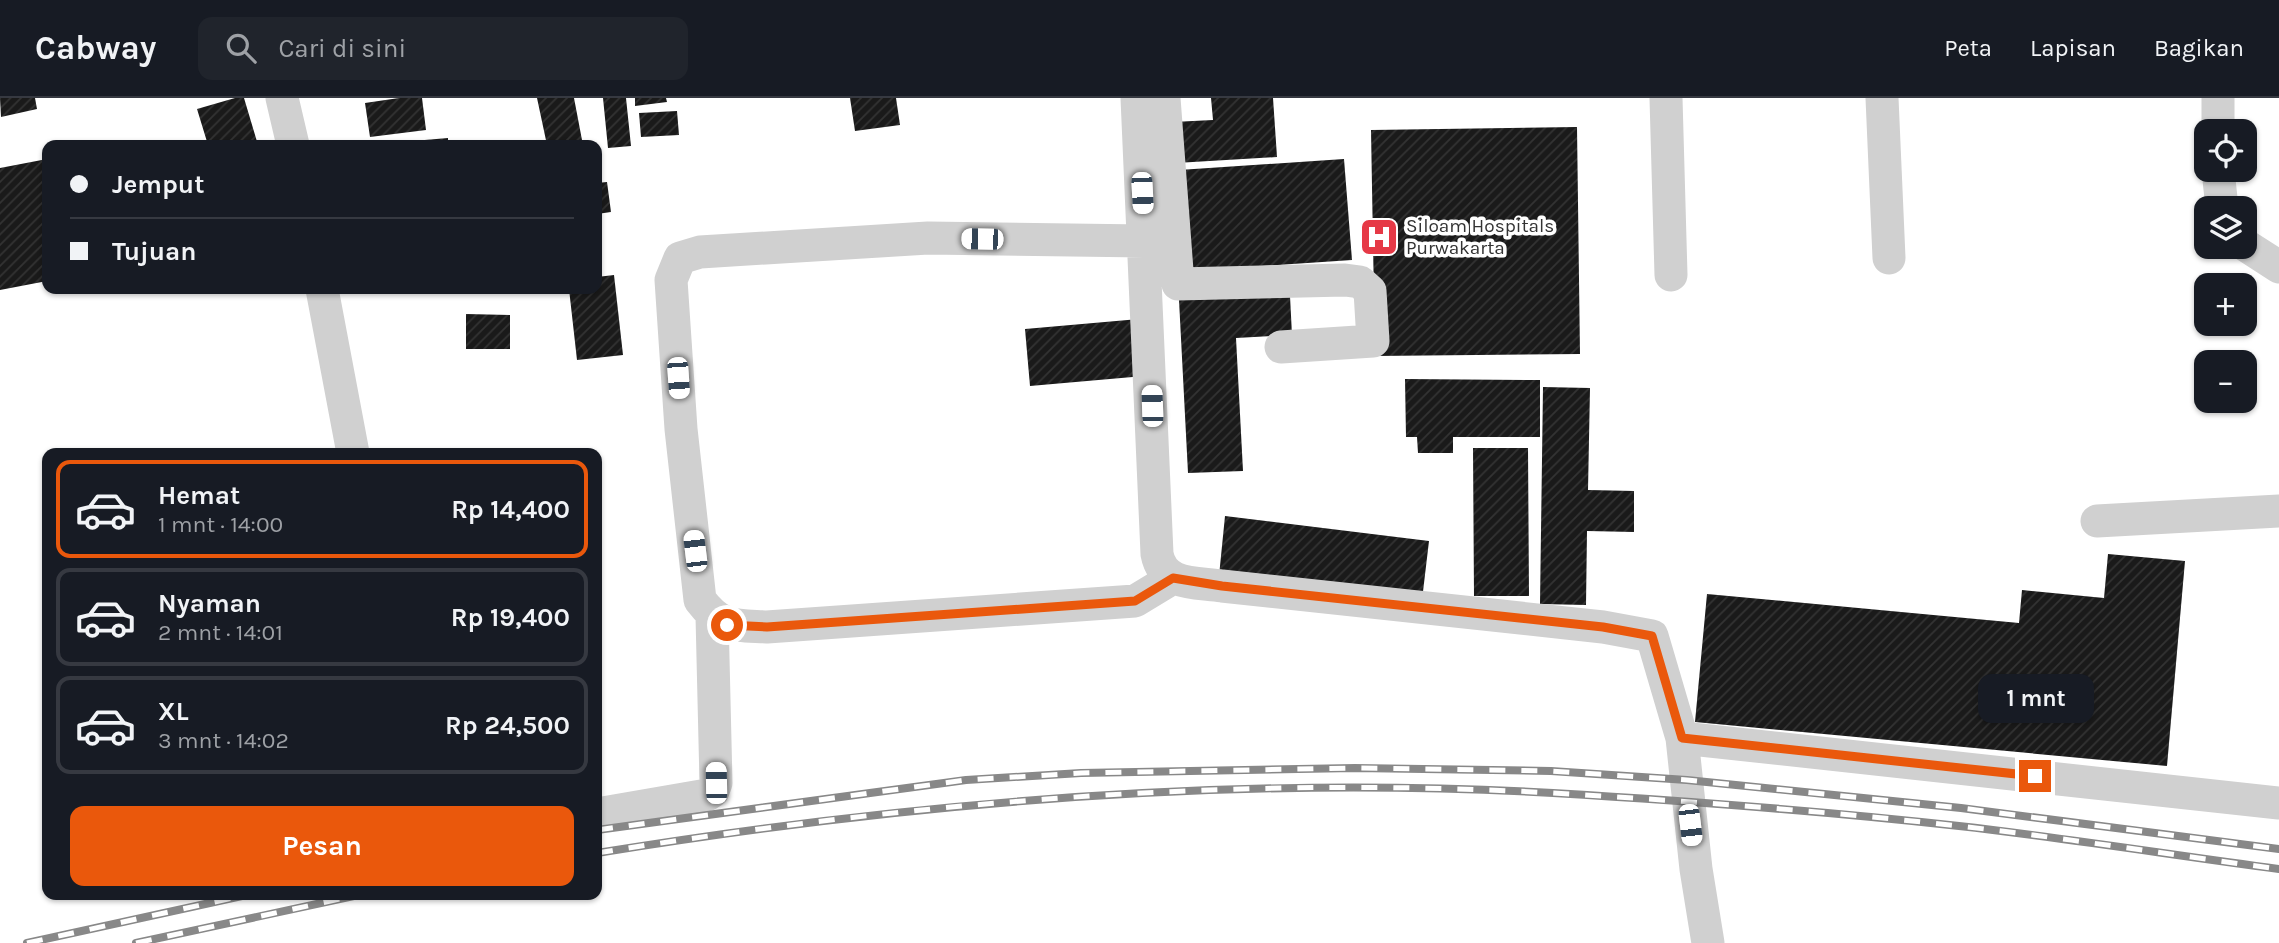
<!DOCTYPE html>
<html lang="id">
<head>
<meta charset="utf-8">
<style>
	:root { --surface:#171b24; --page:#20242c; --text:#f1f3f6; --muted:#9ea1a6; --line:#363941; --accent:#ea580c }
	body { margin:0; font-family:Karla,sans-serif; background:var(--page); color:var(--text); height:100vh; display:flex; flex-direction:column; font-size:26px; white-space:nowrap }
	* { box-sizing:border-box; margin:0 }
	p { font-size:23px; color:var(--muted) }
	.icon { flex:none; width:38px; height:38px; fill:none; stroke:currentColor; stroke-width:2; stroke-linecap:round; stroke-linejoin:round }
	.map { position:relative; flex:1; overflow:hidden }
	.sheet { position:absolute; left:42px; top:350px; width:560px; height:452px; display:flex; flex-direction:column; background:var(--surface); border-radius:14px; box-shadow:0 2px 5px #0004 }
	.sheet>* { flex:none }
	.banner { position:absolute; left:42px; top:42px; width:560px; height:154px; border-radius:14px; box-shadow:0 2px 5px #0004; display:grid; align-content:center; height:154px; padding:0 28px; background:var(--surface) }
	.buttons { position:absolute; left:2194px; top:21px; display:grid; gap:14px }
	.buttons a { display:grid; place-items:center; width:63px; height:63px; border-radius:14px; background:var(--surface); box-shadow:0 2px 5px #0004; font-size:35px }
	.end { position:absolute; width:32px; height:32px; margin:-16px; border:9px solid #ea580c; background:#fff; box-shadow:0 0 0 4px #fff }
	.from { border-radius:50% }
	.bubble { position:absolute; height:49px; border-radius:14px; background:var(--surface); box-shadow:0 2px 5px #0004; font-size:23px; font-weight:700; line-height:49px; text-align:center }
	.car { position:absolute; width:21px; height:42px; margin:-21px -10px; border-radius:9px; box-shadow:0 0 5px 2px #0007; background:linear-gradient(#fff 24%,#345 0 40%,#fff 0 76%,#345 0 86%,#fff 0) }
	.banner b { display:flex; align-items:center; gap:24px; height:66px; font-size:26px }
	.banner b+b { border-top:2px solid var(--line) }
	.banner i { width:18px; height:18px; background:var(--text) }
	ul { padding:12px 0 0; list-style:none }
	li { display:flex; align-items:center; gap:21px; height:98px; margin:0 14px 10px; padding:0 14px; border:4px solid var(--line); border-radius:14px }
	li div { flex:1 }
	li b { display:block; font-size:26px }
	li em { font-style:normal; font-weight:700 }
	li.active { border-color:var(--accent) }
	li>.icon { width:63px; height:63px; stroke-width:1.5 }
	.primary-button { display:flex; gap:14px; margin-top:auto; padding:14px 28px }
	.primary-button a { flex:1; height:80px; border-radius:14px; background:var(--accent); color:#fff; font-size:28px; font-weight:700; line-height:80px; text-align:center }
	header { display:flex; align-items:center; gap:42px; box-sizing:border-box; height:98px; padding:0 35px; background:var(--surface); border-bottom:2px solid var(--line) }
	header strong { font-size:33px }
	nav { display:flex; gap:38px; margin-inline-start:auto; font-size:24px }
	.search { width:490px; height:63px; background:var(--page); display:flex; align-items:center; gap:18px; box-sizing:border-box; padding:0 24px; border-radius:14px; color:var(--muted); font-size:26px }
	.map>svg:first-child { display:block }
	.building { fill:url(#building-hatch) }
	.lines { fill:none; stroke-linecap:round; stroke-linejoin:round }
	.minor { stroke:#d0d0d0; stroke-width:33 }
	.rail-casing { stroke:#888; stroke-width:8 }
	.rail { stroke:#fff; stroke-width:5; stroke-dasharray:16; stroke-linecap:butt }
	.route { stroke:#ea580c; stroke-width:9 }
	.labels { text-anchor:middle; dominant-baseline:central; stroke-width:7; stroke-linejoin:round; paint-order:stroke }
	.poi-label { font-size:19px; fill:#333; stroke:#fff; text-anchor:start }
</style>
</head>
<body>
<header>
<strong>Cabway</strong>
<div class="search"><svg class="icon" aria-label="search" viewBox="0 0 24 24"><circle cx="10" cy="10" r="6"/><path d="M15 15l6 6"/></svg>Cari di sini</div>
<nav><a>Peta</a><a>Lapisan</a><a>Bagikan</a></nav>
</header>
<div class="map">
<svg width="2279" height="845" viewBox="0 0 2279 845">
	<defs>
		<pattern id="building-hatch" width="6" height="6" patternUnits="userSpaceOnUse" patternTransform="scale(1.75)"><rect width="6" height="6" fill="#1a1a1a"/><path d="M-1 1l2-2M0 6l6-6M5 7l2-2" fill="none" stroke="#333"/></pattern>
	</defs>
	<rect width="100%" height="100%" fill="#fff"/>
	<path class="building" d="M0 0H35L37 11 1 19Z
		M235 0H244L258 47H208L197 11Z
		M399 0H422L426 32 370 39 365 5Z
		M537 0H574L582 42 547 47Z
		M603 0H626L631 48 608 50Z
		M635 0H666L667 4 635 8Z
		M850 0H896L900 27 855 33Z
		M1211 0H1273L1277 59 1176 65 1173 24 1213 22Z
		M677 13 679 37 641 39 639 15Z
		M1577 29 1580 256 1375 258 1371 32Z
		M448 40V47H414L413 43Z
		M47 61V183L0 192V70Z
		M1344 61 1352 162 1186 173 1179 72Z
		M607 84 611 114 597 116V85Z
		M614 177 623 257 577 262 569 191H597V179Z
		M1290 198 1292 237 1236 240 1243 373 1188 375 1179 202Z
		M466 216 510 217V251H466Z
		M1139 221 1144 278 1030 288 1025 231Z
		M1405 281 1540 282V339H1453V355H1418L1417 339H1406Z
		M1543 289 1590 290 1588 392 1634 393V434L1587 433 1586 507 1540 506Z
		M1473 350H1528L1529 498H1474Z
		M1225 418 1429 443 1422 502 1219 478Z
		M2108 456 2185 463 2167 668 1695 624 1707 496 2019 525 2022 492 2104 500Z"/>
	<g class="lines">
		<path class="minor" d="M282 0 293 47
			M1137 0 1157 456C1163 488 1195 484 1222 488L1603 529 1652 538 1682 640 1696 771 1708 845
			M1164 0 1178 186 1345 182 1360 184 1370 193 1373 243 1281 249
			M1666 0 1671 177
			M1882 0 1889 160
			M2218 33V0
			M2218 72 2222 110
			M1145 143 928 140 700 154 680 160 671 182 681 331 700 502C721 530 734 527 767 529L1135 503 1173 480
			M2245 147 2279 169
			M322 191 353 355
			M2097 423 2279 413
			M1682 640 2279 705
			M597 716 707 697 713 693 716 685 712 518"/>
		<defs>
			<path id="rail" d="M597 732 966 682 1081 675 1355 670 1551 673 1687 682 1961 710 2279 751
				M597 755C912 704 1234 677 1553 695 1688 703 1824 713 1959 728 2066 740 2172 757 2279 771
				M27 845 251 796
				M136 845 363 796"/>
		</defs>
		<use href="#rail" class="rail-casing"/>
		<use href="#rail" class="rail"/>
	</g>
	<g class="lines">
		<path class="route" d="M727 527 767 529 1135 503 1173 480 1222 488 1603 529 1652 538 1682 640 2035 678"/>
	</g>
	<defs>
		<symbol id="hospital-square" viewBox="-11 -11 22 22"><rect x="-9" y="-9" width="18" height="18" rx="4" fill="#e63946" stroke="#fff"/><path d="M-5-5h3v3.5h4V-5h3V5h-3V1.5h-4V5h-3Z" fill="#fff"/></symbol>
	</defs>
	<g fill-rule="evenodd">
		<use href="#hospital-square" x="1357" y="117" width="44" height="44"/>
	</g>
	<g class="labels">
		<g class="poi-label">
			<text x="1406" y="128">Siloam Hospitals<tspan x="1406" dy="22">Purwakarta</tspan></text>
		</g>
	</g>
</svg>
<div class="buttons">
<a><svg class="icon" aria-label="locate" viewBox="0 0 24 24"><circle cx="12" cy="12" r="6"/><path d="M12 2v4M12 18v4M2 12h4M18 12h4"/></svg></a>
<a><svg class="icon" aria-label="layers" viewBox="0 0 24 24"><path d="M12 4l9 5-9 5-9-5zM3 14l9 5 9-5"/></svg></a>
<a>+</a>
<a>−</a>
</div>
<i class="end from" style="left:727px;top:527px"></i>
<i class="end" style="left:2035px;top:678px"></i>
<div class="bubble" style="left:1978px;top:576px;width:116px">1 mnt</div>
<i class="car" style="left:1142px;top:95px;rotate:177deg"></i>
<i class="car" style="left:982px;top:141px;rotate:271deg"></i>
<i class="car" style="left:678px;top:280px;rotate:176deg"></i>
<i class="car" style="left:1152px;top:308px;rotate:358deg"></i>
<i class="car" style="left:695px;top:453px;rotate:353deg"></i>
<i class="car" style="left:716px;top:685px;rotate:359deg"></i>
<i class="car" style="left:1690px;top:727px;rotate:173deg"></i>
<div class="banner">
<b><i class="from"></i>Jemput</b>
<b><i></i>Tujuan</b>
</div>
<section class="sheet">
<ul>
<li class="active"><svg class="icon" aria-label="car" viewBox="0 0 24 24"><path d="M5 17H2v-5l4-1 3-4h7l3 4 3 1v5h-3M9 17h6M6 11h13"/><circle cx="7" cy="17" r="2"/><circle cx="17" cy="17" r="2"/></svg><div><b>Hemat</b><p>1 mnt · 14:00</p></div><em>Rp 14,400</em></li>
<li><svg class="icon" aria-label="car" viewBox="0 0 24 24"><path d="M5 17H2v-5l4-1 3-4h7l3 4 3 1v5h-3M9 17h6M6 11h13"/><circle cx="7" cy="17" r="2"/><circle cx="17" cy="17" r="2"/></svg><div><b>Nyaman</b><p>2 mnt · 14:01</p></div><em>Rp 19,400</em></li>
<li><svg class="icon" aria-label="car" viewBox="0 0 24 24"><path d="M5 17H2v-5l4-1 3-4h7l3 4 3 1v5h-3M9 17h6M6 11h13"/><circle cx="7" cy="17" r="2"/><circle cx="17" cy="17" r="2"/></svg><div><b>XL</b><p>3 mnt · 14:02</p></div><em>Rp 24,500</em></li>
</ul>
<div class="primary-button"><a>Pesan</a></div>
</section>
</div>
</body>
</html>
